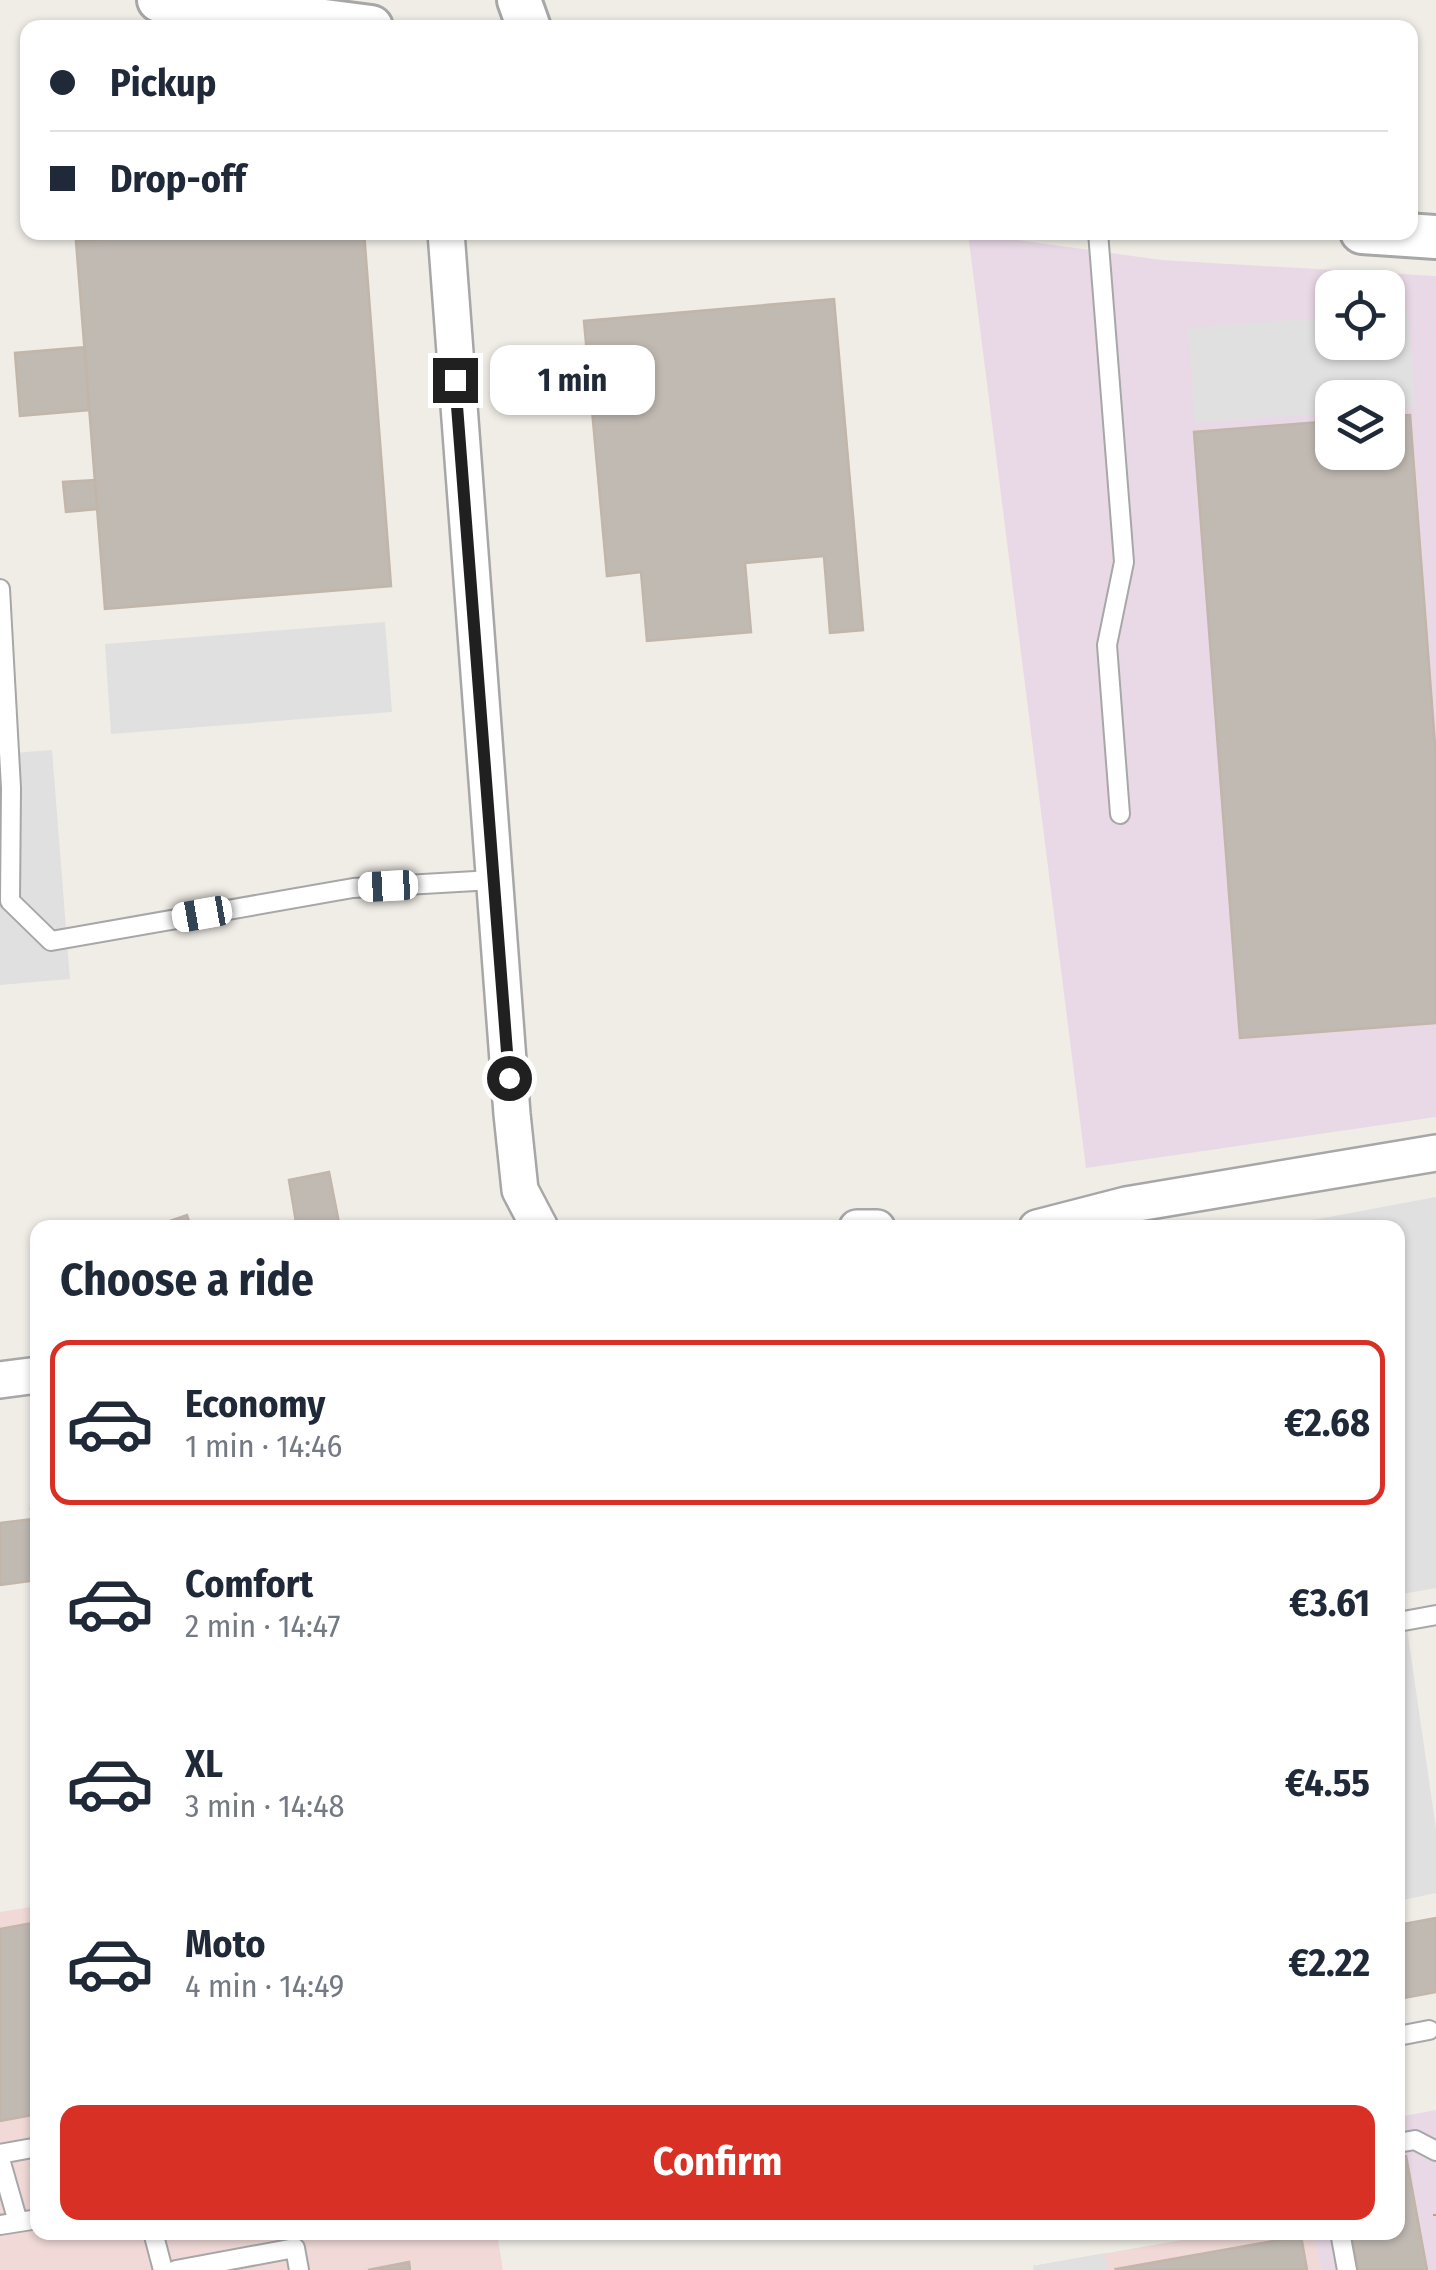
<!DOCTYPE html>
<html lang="en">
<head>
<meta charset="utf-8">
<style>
	:root { --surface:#fff; --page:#f6f6f7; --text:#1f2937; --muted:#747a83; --line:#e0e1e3; --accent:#d93025 }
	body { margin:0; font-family:"Fira Sans Condensed",sans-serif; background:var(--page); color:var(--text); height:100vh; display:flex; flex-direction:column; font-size:38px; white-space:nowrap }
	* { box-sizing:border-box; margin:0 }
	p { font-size:32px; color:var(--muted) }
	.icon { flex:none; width:55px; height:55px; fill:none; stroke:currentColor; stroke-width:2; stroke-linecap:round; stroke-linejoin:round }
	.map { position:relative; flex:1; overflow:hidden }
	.sheet { position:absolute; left:30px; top:1220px; width:1375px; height:1020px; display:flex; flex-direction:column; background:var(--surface); border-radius:20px; box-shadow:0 2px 8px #0004 }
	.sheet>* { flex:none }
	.top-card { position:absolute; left:20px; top:20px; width:1398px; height:220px; border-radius:20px; box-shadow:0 2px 8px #0004; display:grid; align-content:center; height:220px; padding:0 30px; background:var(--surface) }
	.fabs { position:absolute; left:1315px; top:270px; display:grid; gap:20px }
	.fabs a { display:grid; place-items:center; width:90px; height:90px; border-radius:20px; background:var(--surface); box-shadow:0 2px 8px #0004; font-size:50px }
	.end { position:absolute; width:45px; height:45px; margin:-22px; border:12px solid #202020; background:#fff; box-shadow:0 0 0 5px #fff }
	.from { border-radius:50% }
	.bubble { position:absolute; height:70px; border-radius:20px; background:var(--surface); box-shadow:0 2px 8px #0004; font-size:32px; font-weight:700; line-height:70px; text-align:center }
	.car { position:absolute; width:30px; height:60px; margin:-30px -15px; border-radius:12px; box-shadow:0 0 8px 2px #0007; background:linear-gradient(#fff 24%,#345 0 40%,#fff 0 76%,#345 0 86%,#fff 0) }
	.top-card b { display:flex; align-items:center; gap:35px; height:95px; font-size:38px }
	.top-card b+b { border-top:2px solid var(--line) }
	.top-card i { width:25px; height:25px; background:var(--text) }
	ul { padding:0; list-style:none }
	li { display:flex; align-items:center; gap:30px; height:165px; margin:0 20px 15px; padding:0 10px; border:5px solid transparent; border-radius:20px }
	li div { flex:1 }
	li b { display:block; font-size:38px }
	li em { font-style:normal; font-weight:700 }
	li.on { border-color:var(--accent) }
	li>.icon { width:90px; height:90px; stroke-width:1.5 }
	h2 { padding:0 30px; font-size:45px; line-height:120px }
	.action { display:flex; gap:20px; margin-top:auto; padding:20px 30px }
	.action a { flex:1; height:115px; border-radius:20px; background:var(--accent); color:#fff; font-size:40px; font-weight:700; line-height:115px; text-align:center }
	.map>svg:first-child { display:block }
	.commercial { fill:#f0d9d7 }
	.industrial { fill:#e9d9e6; fill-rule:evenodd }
	.parking { fill:#e0e0e0 }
	.building { fill:#c1bab3; stroke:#c2b5a9; stroke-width:2.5 }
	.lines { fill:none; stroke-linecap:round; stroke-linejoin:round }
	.service-casing { stroke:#a7a7a7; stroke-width:22 }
	.minor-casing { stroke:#a7a7a7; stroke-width:40 }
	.tertiary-casing { stroke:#a7a7a7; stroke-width:48 }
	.path { stroke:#f68572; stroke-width:6; stroke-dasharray:5 5; stroke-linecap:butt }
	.service { stroke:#fff; stroke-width:18 }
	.minor { stroke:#fff; stroke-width:35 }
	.tertiary { stroke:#fff; stroke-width:42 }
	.route { stroke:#202020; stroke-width:12 }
</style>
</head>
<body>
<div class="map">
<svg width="1436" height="2270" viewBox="0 0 1436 2270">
	<rect width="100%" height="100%" fill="#f0ede7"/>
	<path class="commercial" d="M37 1906 38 2232 497 2233 503 2270H0V1912Z
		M1313 2232 1321 2270H1034L1033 2266 1222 2233Z"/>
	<path class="industrial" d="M968 233 1161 260 1436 276V1117L1086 1168ZM1332 288H1388V342H1332ZM1332 398H1388V452H1332Z
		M1436 2110V2270H1321L1313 2233 1398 2232V2117Z"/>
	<path class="parking" d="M1408 311 1415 407 1388 409V398H1332V413L1195 423 1188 328 1332 317V342H1388V313Z
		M385 622 392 712 111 734 105 644Z
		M52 750 70 979 0 985V754Z
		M1436 1197V1588L1402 1594 1436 1829V1893L1398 1901V1228H1270Z
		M1105 2253 1108 2270H1034L1033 2266Z"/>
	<path class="building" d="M182 232H364L391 586 105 609 76 241Z
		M834 299 863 630 830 633 824 556 745 563 751 632 647 641 641 572 607 576 584 321Z
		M85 347 89 410 20 416 15 353Z
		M1410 415 1436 758V1023L1240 1038 1194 432 1332 421V452H1388V416Z
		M95 480 97 509 66 512 63 482Z
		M329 1172 340 1228H297L289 1180Z
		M187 1215 191 1228H159L158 1225Z
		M38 1508V1580L0 1585V1523L33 1519 31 1509Z
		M1436 1918V1992L1398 1999V1925Z
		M38 1922V2114L0 2121V1929Z
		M1406 2156 1427 2270H1358L1351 2232H1398V2158Z
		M1301 2236 1307 2270H1117L1116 2269Z
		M409 2262 410 2270H368Z"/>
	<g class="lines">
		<defs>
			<path id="service" d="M1098 232 1124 562 1107 645 1120 814
				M0 589 11 788 10 901 51 941 353 888 493 880
				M1398 1622 1436 1615
				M1398 2036 1429 2030
				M1398 2143 1415 2140 1436 2151
				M0 2154 38 2147
				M0 2159 18 2222
				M0 2225 38 2219
				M153 2232 163 2270
				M1340 2232 1347 2270
				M176 2270 295 2248 299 2270"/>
			<path id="minor" d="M446 232 512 1114 520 1190 540 1228
				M857 1228H877
				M1037 1228 1126 1205 1436 1153
				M0 1380 38 1375"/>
			<path id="tertiary" d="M159 0 371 27
				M519 0 529 28
				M1362 232 1436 237"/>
		</defs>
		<use href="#service" class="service-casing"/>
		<use href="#minor" class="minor-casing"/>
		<use href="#tertiary" class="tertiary-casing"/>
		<path class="path" d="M1436 2214V2216"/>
		<use href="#service" class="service"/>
		<use href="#minor" class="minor"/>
		<use href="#tertiary" class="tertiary"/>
	</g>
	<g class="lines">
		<path class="route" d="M455 380 509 1078"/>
	</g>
</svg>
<div class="fabs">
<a><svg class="icon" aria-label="locate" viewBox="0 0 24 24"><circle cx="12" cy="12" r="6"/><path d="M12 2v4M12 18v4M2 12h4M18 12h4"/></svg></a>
<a><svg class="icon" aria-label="layers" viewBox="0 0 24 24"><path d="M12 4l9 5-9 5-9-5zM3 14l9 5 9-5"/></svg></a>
</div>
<i class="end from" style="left:509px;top:1078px"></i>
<i class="end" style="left:455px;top:380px"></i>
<div class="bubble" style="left:490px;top:345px;width:165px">1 min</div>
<i class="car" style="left:388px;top:886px;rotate:267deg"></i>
<i class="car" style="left:202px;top:914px;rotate:260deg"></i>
<div class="top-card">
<b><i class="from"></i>Pickup</b>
<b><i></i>Drop-off</b>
</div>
<section class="sheet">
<h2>Choose a ride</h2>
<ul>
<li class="on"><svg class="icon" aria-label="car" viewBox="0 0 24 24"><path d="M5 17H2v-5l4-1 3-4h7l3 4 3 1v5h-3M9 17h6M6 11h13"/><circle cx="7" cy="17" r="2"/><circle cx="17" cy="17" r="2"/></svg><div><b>Economy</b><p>1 min · 14:46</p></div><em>€2.68</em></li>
<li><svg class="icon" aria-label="car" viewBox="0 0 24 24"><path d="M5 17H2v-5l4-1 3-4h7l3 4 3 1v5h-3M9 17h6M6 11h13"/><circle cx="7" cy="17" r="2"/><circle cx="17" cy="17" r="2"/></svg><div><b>Comfort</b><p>2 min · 14:47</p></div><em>€3.61</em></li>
<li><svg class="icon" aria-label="car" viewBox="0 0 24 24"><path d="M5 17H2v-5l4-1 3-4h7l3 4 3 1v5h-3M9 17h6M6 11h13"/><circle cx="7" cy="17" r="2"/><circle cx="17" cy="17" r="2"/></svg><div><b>XL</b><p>3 min · 14:48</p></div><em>€4.55</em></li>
<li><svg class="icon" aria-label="car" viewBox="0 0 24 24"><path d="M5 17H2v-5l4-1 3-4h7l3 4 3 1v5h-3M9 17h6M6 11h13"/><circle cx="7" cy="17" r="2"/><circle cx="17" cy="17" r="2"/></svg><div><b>Moto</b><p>4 min · 14:49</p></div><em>€2.22</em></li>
</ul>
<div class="action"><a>Confirm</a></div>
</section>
</div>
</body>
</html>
